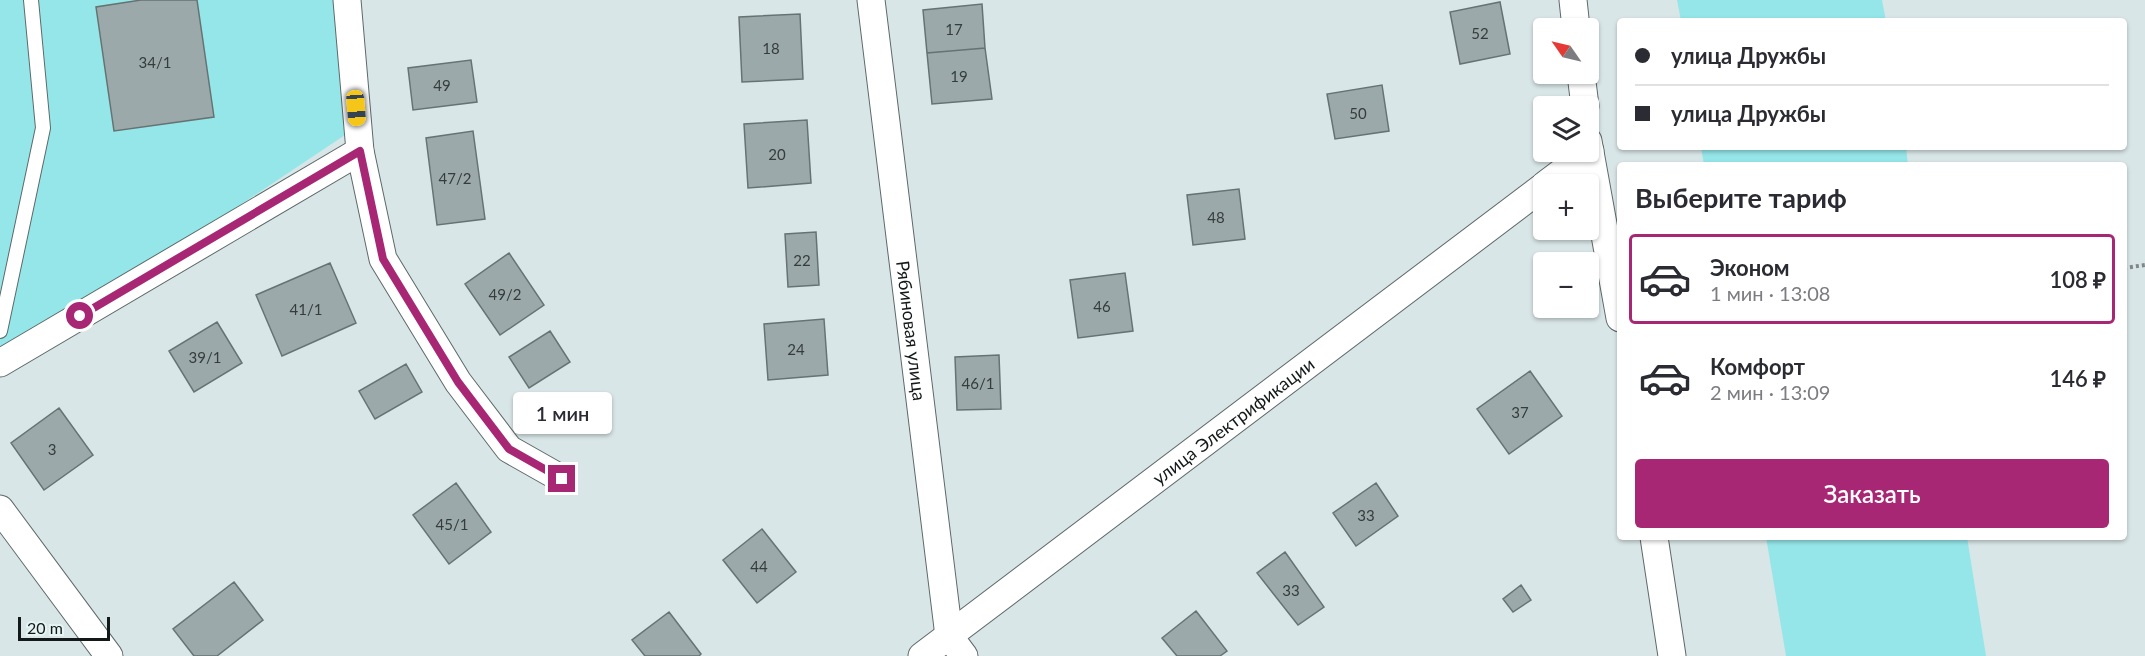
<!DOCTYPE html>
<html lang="ru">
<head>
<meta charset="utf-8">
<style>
	:root { --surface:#fff; --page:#f7f7f7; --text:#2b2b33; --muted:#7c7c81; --line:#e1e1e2; --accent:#a82774 }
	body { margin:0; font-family:Lato,sans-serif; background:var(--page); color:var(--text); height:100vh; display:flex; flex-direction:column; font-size:22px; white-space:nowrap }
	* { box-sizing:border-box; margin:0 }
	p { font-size:20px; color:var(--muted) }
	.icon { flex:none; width:33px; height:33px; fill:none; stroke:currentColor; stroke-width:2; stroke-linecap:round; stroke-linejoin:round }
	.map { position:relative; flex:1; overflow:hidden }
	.panel { position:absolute; left:1617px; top:162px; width:510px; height:378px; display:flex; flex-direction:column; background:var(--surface); border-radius:6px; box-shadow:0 2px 4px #0004 }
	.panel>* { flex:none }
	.guide { position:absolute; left:1617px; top:18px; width:510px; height:132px; border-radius:6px; box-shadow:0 2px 4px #0004; display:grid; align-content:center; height:132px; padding:0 18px; background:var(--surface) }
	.needle { width:39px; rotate:304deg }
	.buttons { position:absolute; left:1533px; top:18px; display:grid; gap:12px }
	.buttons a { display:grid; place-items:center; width:66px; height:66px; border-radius:6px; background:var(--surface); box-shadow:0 2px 4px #0004; font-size:30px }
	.scale { position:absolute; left:18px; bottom:15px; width:92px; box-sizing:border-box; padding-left:6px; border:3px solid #131818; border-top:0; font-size:16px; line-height:21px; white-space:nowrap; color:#131818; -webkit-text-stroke:4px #e6f4f4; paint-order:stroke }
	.end { position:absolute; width:27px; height:27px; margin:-14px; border:8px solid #a82774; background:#fff; box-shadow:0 0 0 3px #fff }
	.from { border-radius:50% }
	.bubble { position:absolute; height:42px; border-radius:6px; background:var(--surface); box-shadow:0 2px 4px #0004; font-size:20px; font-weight:600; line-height:42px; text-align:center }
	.car { position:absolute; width:18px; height:36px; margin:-18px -9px; border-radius:8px; box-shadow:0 0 4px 2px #0007; background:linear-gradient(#f5c518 24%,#345 0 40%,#f5c518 0 76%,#345 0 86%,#f5c518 0) }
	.guide b { display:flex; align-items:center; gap:21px; height:57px; font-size:22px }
	.guide b+b { border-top:2px solid var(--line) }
	.guide i { width:15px; height:15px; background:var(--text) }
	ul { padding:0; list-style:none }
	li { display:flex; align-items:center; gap:18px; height:90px; margin:0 12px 9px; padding:0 6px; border:3px solid transparent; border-radius:6px }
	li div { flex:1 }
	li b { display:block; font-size:22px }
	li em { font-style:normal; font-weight:600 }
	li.active { border-color:var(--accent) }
	li>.icon { width:54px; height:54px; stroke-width:1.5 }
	h2 { padding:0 18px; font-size:27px; line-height:72px }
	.primary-button { display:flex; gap:12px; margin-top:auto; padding:12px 18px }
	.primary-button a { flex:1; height:69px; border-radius:6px; background:var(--accent); color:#fff; font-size:24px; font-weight:600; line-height:69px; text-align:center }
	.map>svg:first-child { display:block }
	.green { fill:#95e6e9 }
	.building { fill:#9ca9aa; stroke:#677373; stroke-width:1.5 }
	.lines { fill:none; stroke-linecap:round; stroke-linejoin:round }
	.service-casing { stroke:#5d6969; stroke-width:16 }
	.minor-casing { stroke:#5d6969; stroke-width:29 }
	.path { stroke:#7f8989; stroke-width:4; stroke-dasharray:3 3; stroke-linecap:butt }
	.service { stroke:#fff; stroke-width:14 }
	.minor { stroke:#fff; stroke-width:27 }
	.route { stroke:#a82774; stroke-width:8 }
	.labels { text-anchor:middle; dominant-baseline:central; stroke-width:6; stroke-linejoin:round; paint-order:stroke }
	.number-label { font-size:15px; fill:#353c3c }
	.street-label { font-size:18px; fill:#131818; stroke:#e6f4f4 }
</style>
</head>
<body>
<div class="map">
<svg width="2145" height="656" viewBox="0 0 2145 656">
	<rect width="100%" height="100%" fill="#d9e6e7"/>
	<path class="green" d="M0 0H336L348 133 0 365Z
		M1677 0H1882L1886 21H1681Z
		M1701 147H1906L1908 165H1704Z
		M1766 537H1967L1986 656H1786Z"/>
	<path class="building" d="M141 0H197L214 117 114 131 96 7Z
		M1500 2 1510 54 1460 64 1450 12Z
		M982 4 985 48 927 53 923 10Z
		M800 14 803 79 742 82 739 17Z
		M985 48 992 99 932 104 927 53Z
		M471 60 477 102 413 110 408 68Z
		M1382 85 1389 131 1335 139 1327 94Z
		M807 120 811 183 748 188 744 124Z
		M473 131 485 219 437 225 426 138Z
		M1239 189 1245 239 1193 245 1187 195Z
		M816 232 819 285 788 287 785 234Z
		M509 253 544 305 500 335 465 284Z
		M330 263 356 323 282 356 256 295Z
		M1125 273 1133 331 1078 338 1070 280Z
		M824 319 828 375 768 380 764 324Z
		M217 322 242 363 194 392 169 351Z
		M550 331 570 362 529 388 509 357Z
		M999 355 1001 409 957 410 955 357Z
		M406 364 422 392 375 419 359 391Z
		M1530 371 1562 416 1509 454 1477 409Z
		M59 408 93 455 44 490 11 443Z
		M456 483 491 532 449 564 413 515Z
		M1376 483 1398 516 1356 546 1333 513Z
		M762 529 796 572 757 603 723 560Z
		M1285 552 1324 607 1298 625 1257 573Z
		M234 582 263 620 217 656H194L173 629Z
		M1521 585 1531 600 1513 612 1503 599Z
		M1196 611 1227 651 1220 656H1177L1162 638Z
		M669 612 701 654 699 656H645L632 640Z"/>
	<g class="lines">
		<defs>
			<path id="service" d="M0 331 43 128 31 0"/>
			<g id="minor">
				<path d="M347 0 360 151 383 259 458 382 509 449 562 479"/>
				<path id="s1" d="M871 0 949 636 964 656"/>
				<path d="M1573 0 1576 28"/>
				<path d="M1581 74 1585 106"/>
				<path d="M1588 141 1620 318"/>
				<path d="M1546 184 1590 151"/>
				<path d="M0 363 360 151"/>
				<path d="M0 509 109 656"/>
				<path d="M1654 537 1672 656"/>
				<path id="s2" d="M922 656 1544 186"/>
			</g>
		</defs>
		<use href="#service" class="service-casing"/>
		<use href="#minor" class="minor-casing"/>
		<path class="path" d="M2124 268 2145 265"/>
		<use href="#service" class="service"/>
		<use href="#minor" class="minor"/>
	</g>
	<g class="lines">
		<path class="route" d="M80 316 360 151 383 259 458 382 509 449 562 479"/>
	</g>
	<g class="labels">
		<g class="number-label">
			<text x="954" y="29">17</text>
			<text x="1480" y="33">52</text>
			<text x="771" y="48">18</text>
			<text x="155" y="62">34/1</text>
			<text x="959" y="76">19</text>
			<text x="442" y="85">49</text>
			<text x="1358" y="113">50</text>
			<text x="777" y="154">20</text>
			<text x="455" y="178">47/2</text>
			<text x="1216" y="217">48</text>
			<text x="802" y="260">22</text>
			<text x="505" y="294">49/2</text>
			<text x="1102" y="306">46</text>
			<text x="306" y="309">41/1</text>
			<text x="796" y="349">24</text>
			<text x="205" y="357">39/1</text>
			<text x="978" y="383">46/1</text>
			<text x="1520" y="412">37</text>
			<text x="52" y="449">3</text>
			<text x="1366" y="515">33</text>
			<text x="452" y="524">45/1</text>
			<text x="759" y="566">44</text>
			<text x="1291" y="590">33</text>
		</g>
		<g class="street-label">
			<text stroke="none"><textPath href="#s1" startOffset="333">Рябиновая улица</textPath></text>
			<text stroke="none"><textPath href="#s2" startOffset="390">улица Электрификации</textPath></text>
		</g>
	</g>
</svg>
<div class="buttons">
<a><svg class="needle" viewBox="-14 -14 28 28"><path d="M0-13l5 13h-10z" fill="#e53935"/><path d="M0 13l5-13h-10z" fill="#7c7c81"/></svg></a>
<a><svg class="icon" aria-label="layers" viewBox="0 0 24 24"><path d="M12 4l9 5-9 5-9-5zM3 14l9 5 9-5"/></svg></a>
<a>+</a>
<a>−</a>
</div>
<div class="scale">20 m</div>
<i class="end from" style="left:80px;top:316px"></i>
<i class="end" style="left:562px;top:479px"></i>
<div class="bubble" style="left:513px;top:392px;width:99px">1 мин</div>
<i class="car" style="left:356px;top:108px;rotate:175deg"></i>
<div class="guide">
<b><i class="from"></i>улица Дружбы</b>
<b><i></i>улица Дружбы</b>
</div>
<section class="panel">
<h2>Выберите тариф</h2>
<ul>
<li class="active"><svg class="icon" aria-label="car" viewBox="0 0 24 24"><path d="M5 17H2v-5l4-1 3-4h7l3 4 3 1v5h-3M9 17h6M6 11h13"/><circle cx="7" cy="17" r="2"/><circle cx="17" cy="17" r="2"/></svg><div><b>Эконом</b><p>1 мин · 13:08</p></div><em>108 ₽</em></li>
<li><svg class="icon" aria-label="car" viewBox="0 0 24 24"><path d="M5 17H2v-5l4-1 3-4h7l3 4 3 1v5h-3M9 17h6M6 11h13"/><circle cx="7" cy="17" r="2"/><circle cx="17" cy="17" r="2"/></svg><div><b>Комфорт</b><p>2 мин · 13:09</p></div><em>146 ₽</em></li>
</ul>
<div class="primary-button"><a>Заказать</a></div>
</section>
</div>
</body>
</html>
